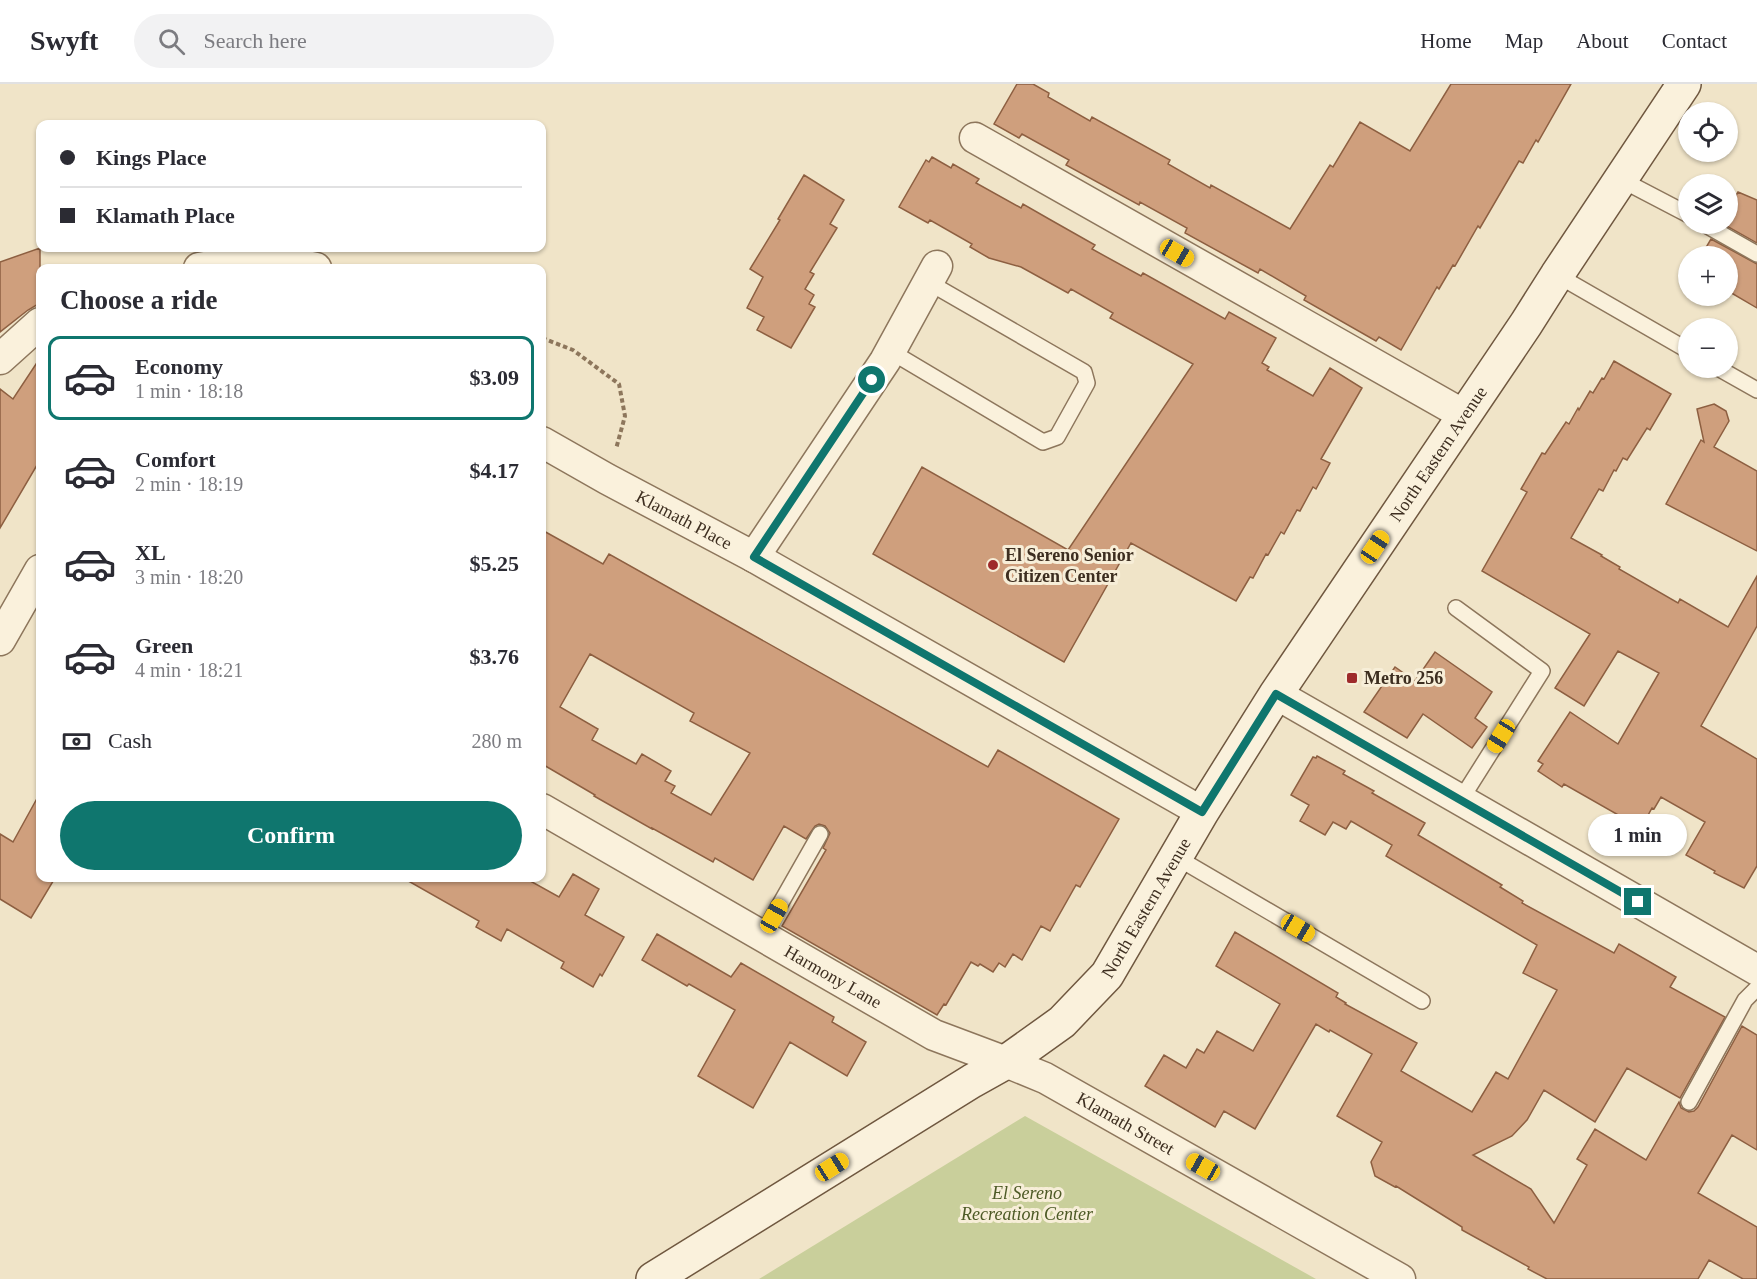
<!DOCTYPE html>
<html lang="en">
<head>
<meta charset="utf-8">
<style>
	:root { --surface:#fff; --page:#f2f2f3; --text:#2b2b33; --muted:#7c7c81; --line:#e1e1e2; --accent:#0f766e }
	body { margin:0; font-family:"Times New Roman",serif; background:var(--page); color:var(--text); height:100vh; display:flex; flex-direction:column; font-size:22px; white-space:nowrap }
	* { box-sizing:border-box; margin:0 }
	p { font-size:20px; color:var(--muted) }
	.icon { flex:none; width:33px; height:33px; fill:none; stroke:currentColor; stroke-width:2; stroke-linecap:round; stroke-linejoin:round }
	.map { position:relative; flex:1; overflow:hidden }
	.drawer { position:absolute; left:36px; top:180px; width:510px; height:618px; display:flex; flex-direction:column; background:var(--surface); border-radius:12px; box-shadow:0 2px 4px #0004 }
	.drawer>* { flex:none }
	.hud { position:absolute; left:36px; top:36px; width:510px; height:132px; border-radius:12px; box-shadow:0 2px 4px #0004; display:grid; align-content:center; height:132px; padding:0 24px; background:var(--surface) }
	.buttons { position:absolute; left:1678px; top:18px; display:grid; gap:12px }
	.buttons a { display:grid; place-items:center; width:60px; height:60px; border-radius:50%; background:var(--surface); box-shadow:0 2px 4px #0004; font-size:30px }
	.end { position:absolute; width:27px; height:27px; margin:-14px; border:8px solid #0f766e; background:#fff; box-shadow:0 0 0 3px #fff }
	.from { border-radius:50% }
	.bubble { position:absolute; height:42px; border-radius:21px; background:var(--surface); box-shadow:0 2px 4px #0004; font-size:20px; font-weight:800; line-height:42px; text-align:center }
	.car { position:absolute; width:18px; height:36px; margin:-18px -9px; border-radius:8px; box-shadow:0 0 4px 2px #0007; background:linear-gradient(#f5c518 24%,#345 0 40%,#f5c518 0 76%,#345 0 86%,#f5c518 0) }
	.hud b { display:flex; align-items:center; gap:21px; height:57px; font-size:22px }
	.hud b+b { border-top:2px solid var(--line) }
	.hud i { width:15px; height:15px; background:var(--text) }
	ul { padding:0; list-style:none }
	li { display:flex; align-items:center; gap:18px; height:84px; margin:0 12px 9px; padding:0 12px; border:3px solid transparent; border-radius:12px }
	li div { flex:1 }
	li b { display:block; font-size:22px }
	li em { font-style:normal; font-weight:800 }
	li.on { border-color:var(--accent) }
	li>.icon { width:54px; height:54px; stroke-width:1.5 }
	h2 { padding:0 24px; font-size:27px; line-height:72px }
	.pay { display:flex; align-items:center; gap:15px; height:66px; padding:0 24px; font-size:22px }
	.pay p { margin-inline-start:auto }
	.primary-button { display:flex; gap:12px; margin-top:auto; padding:12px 24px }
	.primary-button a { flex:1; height:69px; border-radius:36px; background:var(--accent); color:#fff; font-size:24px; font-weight:800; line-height:69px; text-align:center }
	header { display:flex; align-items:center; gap:36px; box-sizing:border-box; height:84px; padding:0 30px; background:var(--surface); border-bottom:2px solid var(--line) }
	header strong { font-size:28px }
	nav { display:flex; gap:33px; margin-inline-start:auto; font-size:21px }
	.search { width:420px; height:54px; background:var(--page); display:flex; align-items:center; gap:15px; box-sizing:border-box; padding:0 21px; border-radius:33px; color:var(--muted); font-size:22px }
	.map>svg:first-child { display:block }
	.green { fill:#c9cf9b }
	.building { fill:#cf9f7d; stroke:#8d5f41; stroke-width:1.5; fill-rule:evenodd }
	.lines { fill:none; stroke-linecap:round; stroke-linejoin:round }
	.service-casing { stroke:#8d765c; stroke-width:18 }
	.minor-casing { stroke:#8d765c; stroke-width:33 }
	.secondary-casing { stroke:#6f573f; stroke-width:36 }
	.path { stroke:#8d765c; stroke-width:4; stroke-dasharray:4.5 3; stroke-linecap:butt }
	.service { stroke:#faf1dc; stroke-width:15 }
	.minor { stroke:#faf1dc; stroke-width:30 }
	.secondary { stroke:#faf1dc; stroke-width:33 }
	.route { stroke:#0f766e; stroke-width:8 }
	.poi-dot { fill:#9e2a2b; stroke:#f7eed8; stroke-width:2 }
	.labels { text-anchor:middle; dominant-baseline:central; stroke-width:6; stroke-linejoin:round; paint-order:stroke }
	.street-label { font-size:18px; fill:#3d2e20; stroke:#f7eed8 }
	.poi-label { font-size:18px; font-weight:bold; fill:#3d2e20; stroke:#f7eed8; text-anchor:start }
	.park-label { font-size:18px; font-style:italic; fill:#4d5a26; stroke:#f7eed8 }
</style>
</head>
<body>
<header>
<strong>Swyft</strong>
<div class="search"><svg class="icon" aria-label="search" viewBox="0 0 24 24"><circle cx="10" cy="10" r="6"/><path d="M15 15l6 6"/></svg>Search here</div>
<nav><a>Home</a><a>Map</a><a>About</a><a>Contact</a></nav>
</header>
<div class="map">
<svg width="1757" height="1195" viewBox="0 0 1757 1195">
	<rect width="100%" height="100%" fill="#f0e4c8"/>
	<path class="green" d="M1025 1032 1316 1195H759Z"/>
	<path class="building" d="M1017 0H1033L1049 9 1048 13 1090 37 1092 33 1170 76 1168 80 1210 104 1211 101 1290 145 1330 81 1333 83 1360 38 1410 67 1451 0H1571L1538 58 1536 56 1523 79 1519 77 1480 144 1478 142 1455 182 1453 181 1439 205 1437 203 1401 266 1379 253 1376 257 1304 216 1306 212 1260 185 1258 189 1185 149 1187 144 1140 118 1139 121 1066 81 1069 76 1022 50 1019 54 994 40Z
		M932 73 951 84 953 80 979 95 976 99 1021 124 1023 120 1049 135 1095 161 1092 165 1141 192 1143 189 1225 235 1229 228 1276 254 1262 279 1269 283 1267 286 1313 312 1330 284 1362 304 1321 375 1330 379 1316 405 1313 403 1300 427 1297 426 1284 450 1281 448 1268 471 1266 470 1253 494 1250 493 1236 517 1131 459 1064 578 873 470 922 383 1068 466 1193 280 1110 234 1113 229 1071 205 1068 209 1021 183 989 174 970 163 972 160 930 136 928 139 899 123 926 76 929 78Z
		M804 91 844 116 830 140 837 144 810 188 814 190 805 205 814 211 809 220 815 223 791 264 757 246 764 233 747 224 763 193 750 185 780 136 778 135Z
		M1738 108 1757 116V159L1723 140H1728V125Z
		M1711 155 1757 180V224L1728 207V172H1701Z
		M40 164V219L28 226 0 248V178Z
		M40 274V376L0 444V305L13 315Z
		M1614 277 1671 310 1650 346 1647 344 1627 376 1623 374 1616 387 1614 386 1603 407 1599 405 1571 454 1602 471 1601 472 1620 483 1619 485 1678 519 1680 515 1728 543 1757 492V542L1701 642 1757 675V782L1744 804 1714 789 1715 787 1686 771 1705 738 1661 713 1654 725 1652 724 1641 744 1564 700 1562 703 1538 687 1543 680 1538 677 1570 628 1618 660 1659 589 1618 567 1584 622 1555 604 1590 550 1482 487 1527 408 1521 405 1542 369 1545 370 1566 338 1569 340 1578 324 1579 326 1590 307 1593 309 1602 294 1604 295Z
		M1714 320 1726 327 1729 337 1714 363 1757 387V467L1666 420 1701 356 1704 358 1697 325Z
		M542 446 603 480 609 470 988 683 998 666 1119 735 1080 803 1076 801 1050 847 1041 842 1022 876 1013 870 1005 883 999 879 993 888 980 880 978 882 971 878 946 921 944 920 937 931 782 842 826 766 823 764 830 749 825 742 819 740 815 742 806 755 784 742 753 796 715 774 713 778 652 744V745L594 712 595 711 542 680ZM590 570 694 629 690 637 750 669 711 731 671 709 675 702 665 697 671 687 642 670 636 680 592 656 598 645 560 623Z
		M1435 568 1492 608 1475 634 1487 643 1472 664 1423 630 1407 654 1364 628 1395 583 1415 597Z
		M1317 672 1345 687 1343 690 1374 707 1372 709 1425 739 1418 751 1502 801 1500 803 1523 817 1522 819 1614 869 1619 860 1676 893 1670 903 1725 933 1680 1014 1627 984 1595 1038 1544 1006 1527 1036 1512 1052 1473 1071 1531 1105 1554 1139 1587 1081 1577 1075 1595 1045 1646 1076 1679 1018 1681 1024 1689 1028 1694 1027 1698 1023 1742 942 1757 951V1066L1732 1051 1698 1109 1757 1143V1195H1743L1709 1176 1698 1195H1547L1528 1185 1529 1183 1462 1146V1143L1396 1102 1395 1103 1375 1092 1371 1078 1382 1058 1337 1032 1372 970 1330 946 1329 948 1316 940 1255 1045 1224 1027 1215 1043 1145 1002 1164 971 1186 984 1197 965 1204 969 1217 947 1253 967 1280 920 1216 882 1235 848 1338 909 1336 913 1346 919 1345 920 1417 959 1401 987 1472 1028 1496 988 1508 995 1557 906 1523 889 1537 861 1386 772 1392 761 1351 737 1346 745 1333 738 1325 751 1300 737 1309 721 1291 711 1313 673 1316 674Z
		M40 709V794H55L31 834 0 815V750L13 758Z
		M573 790 599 805 585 831 624 853 602 892 600 890 593 903 561 884 564 878 507 845 501 857 476 843 479 837 403 794H525L559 813Z
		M657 850 731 893 741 879 834 933 832 938 866 958 847 992 790 958 753 1024 698 992 735 926 689 900 687 902 642 876Z"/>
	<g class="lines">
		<defs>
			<path id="service" d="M1620 95 1689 131
				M1704 140 1757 170
				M1557 191 1689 267
				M890 267 1043 358 1057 353 1087 299 1084 288 928 198
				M1718 284 1757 306
				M1456 524 1542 587 1460 717
				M1176 773 1422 917
				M762 852 820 750
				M1689 1018 1745 916 1757 904"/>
			<g id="minor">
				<path d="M975 54 1464 331"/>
				<path d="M199 184 216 181H301L316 184"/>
				<path d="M0 275 40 239"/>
				<path id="s1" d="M542 358 607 395 754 473 1202 728"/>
				<path d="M754 473 885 277 937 182"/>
				<path d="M0 556 40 486"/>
				<path d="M1276 610 1757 886"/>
				<path id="s2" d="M542 725 934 951 1006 978 1045 994 1400 1195"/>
			</g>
			<g id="secondary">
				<path id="s3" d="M653 1195 972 997 1006 978 1062 938 1107 891 1202 728 1276 610 1526 240 1557 191 1684 0"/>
			</g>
		</defs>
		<use href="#service" class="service-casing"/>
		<use href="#minor" class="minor-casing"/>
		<use href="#secondary" class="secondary-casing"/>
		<path class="path" d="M542 254 573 266 619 300 625 332 616 365"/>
		<use href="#service" class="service"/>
		<use href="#minor" class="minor"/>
		<use href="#secondary" class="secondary"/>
	</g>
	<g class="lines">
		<path class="route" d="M872 296 754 473 1202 728 1276 610 1638 818"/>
	</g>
	<g class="poi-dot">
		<circle cx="993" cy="481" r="6"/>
		<rect x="1346" y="588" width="12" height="12" rx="3"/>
	</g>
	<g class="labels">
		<g class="street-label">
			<text stroke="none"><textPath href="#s3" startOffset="1166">North Eastern Avenue</textPath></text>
			<text stroke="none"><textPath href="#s1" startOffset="162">Klamath Place</textPath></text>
			<text stroke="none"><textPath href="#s3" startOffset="626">North Eastern Avenue</textPath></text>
			<text stroke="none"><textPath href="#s2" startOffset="336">Harmony Lane</textPath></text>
			<text stroke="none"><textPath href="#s2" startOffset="664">Klamath Street</textPath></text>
		</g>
		<g class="poi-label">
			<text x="1005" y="471">El Sereno Senior<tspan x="1005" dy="21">Citizen Center</tspan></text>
			<text x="1364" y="594">Metro 256</text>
		</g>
		<g class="park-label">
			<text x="1027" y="1109">El Sereno<tspan x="1027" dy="21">Recreation Center</tspan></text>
		</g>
	</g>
</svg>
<div class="buttons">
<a><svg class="icon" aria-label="locate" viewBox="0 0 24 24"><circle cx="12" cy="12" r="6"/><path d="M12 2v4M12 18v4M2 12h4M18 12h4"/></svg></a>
<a><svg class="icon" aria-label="layers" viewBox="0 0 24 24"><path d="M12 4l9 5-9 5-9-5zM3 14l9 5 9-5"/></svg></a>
<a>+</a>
<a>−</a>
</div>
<i class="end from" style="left:872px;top:296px"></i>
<i class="end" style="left:1638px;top:818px"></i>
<div class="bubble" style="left:1588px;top:730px;width:99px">1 min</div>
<i class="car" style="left:1177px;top:169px;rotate:120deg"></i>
<i class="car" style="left:1375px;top:463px;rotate:34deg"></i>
<i class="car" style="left:1501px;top:652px;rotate:212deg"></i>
<i class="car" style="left:774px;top:832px;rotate:29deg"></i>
<i class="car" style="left:1298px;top:844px;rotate:120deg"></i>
<i class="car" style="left:832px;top:1083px;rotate:58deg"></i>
<i class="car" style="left:1203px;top:1083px;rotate:299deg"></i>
<div class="hud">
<b><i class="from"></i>Kings Place</b>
<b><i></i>Klamath Place</b>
</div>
<section class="drawer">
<h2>Choose a ride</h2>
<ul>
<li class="on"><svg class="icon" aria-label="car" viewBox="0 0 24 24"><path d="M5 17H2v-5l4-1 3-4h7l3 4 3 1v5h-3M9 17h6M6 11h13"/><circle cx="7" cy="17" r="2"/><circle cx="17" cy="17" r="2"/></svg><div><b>Economy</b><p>1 min · 18:18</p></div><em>$3.09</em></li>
<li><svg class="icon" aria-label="car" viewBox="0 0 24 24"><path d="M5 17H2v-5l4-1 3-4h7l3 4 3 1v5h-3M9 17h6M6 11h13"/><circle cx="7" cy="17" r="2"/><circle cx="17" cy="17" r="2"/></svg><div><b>Comfort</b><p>2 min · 18:19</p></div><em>$4.17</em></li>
<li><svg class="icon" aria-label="car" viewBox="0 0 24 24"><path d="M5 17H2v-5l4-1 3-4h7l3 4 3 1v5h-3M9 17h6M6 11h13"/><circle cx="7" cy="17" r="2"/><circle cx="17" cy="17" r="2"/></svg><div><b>XL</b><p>3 min · 18:20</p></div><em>$5.25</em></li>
<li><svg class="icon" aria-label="car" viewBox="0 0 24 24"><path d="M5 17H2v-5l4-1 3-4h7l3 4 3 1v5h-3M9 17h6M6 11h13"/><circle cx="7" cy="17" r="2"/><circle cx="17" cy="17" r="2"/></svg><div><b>Green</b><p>4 min · 18:21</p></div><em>$3.76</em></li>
</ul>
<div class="pay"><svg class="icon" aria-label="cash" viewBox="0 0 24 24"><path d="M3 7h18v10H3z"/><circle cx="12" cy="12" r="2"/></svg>Cash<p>280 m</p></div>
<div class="primary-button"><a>Confirm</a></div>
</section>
</div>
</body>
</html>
